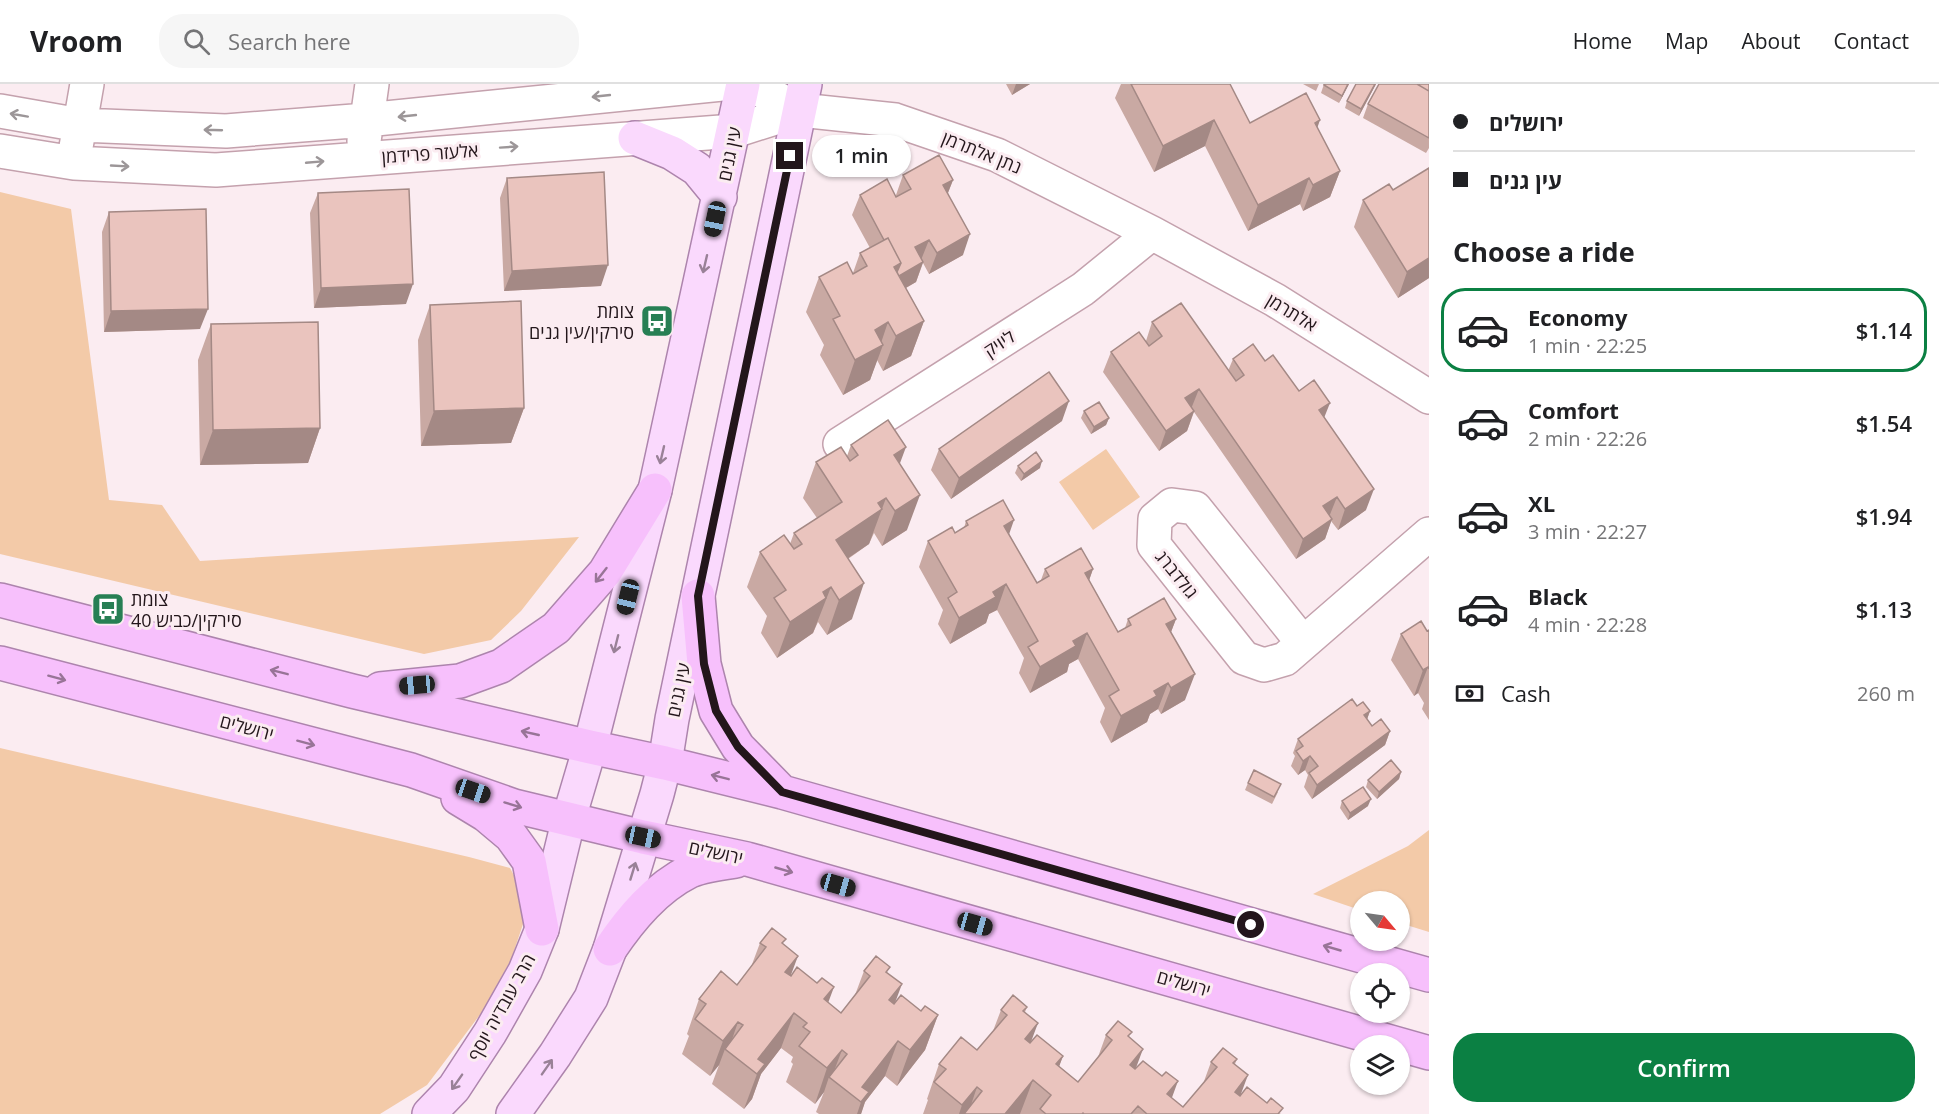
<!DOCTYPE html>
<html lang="en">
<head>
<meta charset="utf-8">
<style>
	:root { --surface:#fff; --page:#f6f6f6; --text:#202124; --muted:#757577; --line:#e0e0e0; --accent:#0b8043 }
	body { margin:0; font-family:"Open Sans","Noto Sans Hebrew",sans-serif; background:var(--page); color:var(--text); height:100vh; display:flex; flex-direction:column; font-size:22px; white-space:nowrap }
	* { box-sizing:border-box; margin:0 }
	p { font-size:20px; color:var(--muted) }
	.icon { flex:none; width:33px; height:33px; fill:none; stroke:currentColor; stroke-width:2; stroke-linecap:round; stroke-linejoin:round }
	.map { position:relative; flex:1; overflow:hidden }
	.drawer { display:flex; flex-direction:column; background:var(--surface); width:510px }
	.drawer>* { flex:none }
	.hud { display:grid; align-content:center; height:132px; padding:0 24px; background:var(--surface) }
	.needle { width:39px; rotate:119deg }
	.fabs { position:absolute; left:1350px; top:807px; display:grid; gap:12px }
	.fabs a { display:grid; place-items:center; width:60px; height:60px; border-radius:50%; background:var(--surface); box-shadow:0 2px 4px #0004; font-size:30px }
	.end { position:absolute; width:27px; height:27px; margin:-14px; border:8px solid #23161b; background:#fff; box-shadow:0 0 0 3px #fff }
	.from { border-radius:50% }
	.bubble { position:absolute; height:42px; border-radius:21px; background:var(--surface); box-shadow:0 2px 4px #0004; font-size:20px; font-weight:600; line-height:42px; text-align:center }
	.car { position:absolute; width:18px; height:36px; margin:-18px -9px; border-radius:8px; box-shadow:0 0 4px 2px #0007; background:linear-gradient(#222 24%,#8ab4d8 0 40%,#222 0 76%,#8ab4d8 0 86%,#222 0) }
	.hud b { display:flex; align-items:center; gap:21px; height:57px; font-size:22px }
	.hud b+b { border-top:2px solid var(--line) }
	.hud i { width:15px; height:15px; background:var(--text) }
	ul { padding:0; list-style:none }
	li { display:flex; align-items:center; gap:18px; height:84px; margin:0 12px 9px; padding:0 12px; border:3px solid transparent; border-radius:24px }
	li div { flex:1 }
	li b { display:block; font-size:22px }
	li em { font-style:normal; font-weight:600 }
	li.current { border-color:var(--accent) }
	li>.icon { width:54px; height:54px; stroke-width:1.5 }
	h2 { padding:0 24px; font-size:27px; line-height:72px }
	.pay { display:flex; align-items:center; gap:15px; height:66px; padding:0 24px; font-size:22px }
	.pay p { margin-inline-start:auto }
	.primary-button { display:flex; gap:12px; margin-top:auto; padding:12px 24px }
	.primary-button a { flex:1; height:69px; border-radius:24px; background:var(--accent); color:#fff; font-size:24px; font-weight:600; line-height:69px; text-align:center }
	header { display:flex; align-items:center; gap:36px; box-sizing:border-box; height:84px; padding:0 30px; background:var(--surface); border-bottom:2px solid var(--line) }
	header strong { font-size:28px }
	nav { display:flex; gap:33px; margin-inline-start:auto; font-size:21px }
	.search { width:420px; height:54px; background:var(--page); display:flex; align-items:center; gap:15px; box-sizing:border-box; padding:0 21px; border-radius:24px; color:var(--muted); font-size:22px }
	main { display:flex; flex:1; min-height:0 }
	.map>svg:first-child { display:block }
	.green { fill:#f3caa8 }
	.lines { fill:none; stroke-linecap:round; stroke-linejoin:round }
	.minor-casing { stroke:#c4a1ad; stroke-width:36 }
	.major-casing { stroke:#ad84ad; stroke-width:36 }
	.highway-casing { stroke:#ad84ad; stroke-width:36 }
	.minor { stroke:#fff; stroke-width:33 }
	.major { stroke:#fad9fd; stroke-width:33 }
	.highway { stroke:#f7c0fc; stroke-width:33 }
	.wall { fill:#c9a9a3 }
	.shaded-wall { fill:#a48985 }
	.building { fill:#eac4be; stroke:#a48985; stroke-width:1.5 }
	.oneway { stroke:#9c9698 }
	.oneway2 { stroke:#998197 }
	.oneway3 { stroke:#987497 }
	.route { stroke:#23161b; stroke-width:8 }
	.labels { text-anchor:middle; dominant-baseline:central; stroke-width:6; stroke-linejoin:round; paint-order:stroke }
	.street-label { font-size:18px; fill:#23161b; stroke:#fbecf1 }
	.poi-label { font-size:18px; fill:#23161b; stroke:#fbecf1; text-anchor:end }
</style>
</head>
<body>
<header>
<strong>Vroom</strong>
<div class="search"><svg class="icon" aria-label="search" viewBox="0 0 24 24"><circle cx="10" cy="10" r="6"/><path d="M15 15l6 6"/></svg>Search here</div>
<nav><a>Home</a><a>Map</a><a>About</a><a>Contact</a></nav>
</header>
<main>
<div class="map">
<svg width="1429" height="1030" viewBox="0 0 1429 1030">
	<rect width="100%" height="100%" fill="#fbecf1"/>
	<path class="green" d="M0 108 71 125 109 416 162 421 200 477 579 453 521 527 491 556 424 570 0 470Z
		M1106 365 1140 413 1093 446 1059 398Z
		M0 664 469 773 510 784 520 803 524 837 511 876 482 928 427 1001 380 1030H0Z
		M1429 746V848L1400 839V818H1360V826L1313 810 1408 762Z"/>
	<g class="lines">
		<defs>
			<path id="minor" d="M748 0 800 26 895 36 997 71 1152 149 1275 216 1429 313
				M0 27 80 41 226 47 366 36 722 0
				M364 57 372 0
				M76 63 87 0
				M0 67 74 79 216 86 734 47 800 26
				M840 360 1083 205 1152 149
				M1303 559 1195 424 1172 421 1155 435 1154 461 1244 574 1264 581 1285 575 1429 450"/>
			<path id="major" d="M635 54 672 69 697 85 720 113
				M429 1030 454 1004 490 949 525 887 542 845 569 734 590 663 655 406 743 0
				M513 1030 555 971 591 914 610 865 657 710 665 679 672 635 805 0"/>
			<path id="highway" d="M698 512 704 580 716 627 738 663 782 708
				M0 516 352 607 590 663 665 679 782 708 1429 891
				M0 579 411 686 514 722 643 753 747 775 1429 969
				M380 605 460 597 501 582 556 544 605 488 655 406
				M458 714 486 731 511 752 529 777 542 845
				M610 865C631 834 656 804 690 787 704 781 721 779 736 777"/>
		</defs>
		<use href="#minor" class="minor-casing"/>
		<use href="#major" class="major-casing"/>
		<use href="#highway" class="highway-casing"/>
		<use href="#minor" class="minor"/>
		<use href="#major" class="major"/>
		<use href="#highway" class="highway"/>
	</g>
	<path class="wall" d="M1006 0H1030L1012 11Z
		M1121 0H1230L1250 39 1317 44 1340 87 1330 113 1303 127 1300 120 1248 147 1205 62 1154 88 1115 14Z
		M1303 0H1319L1316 7Z
		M1324 0H1349L1339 19 1321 9Z
		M1376 0 1359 32 1345 24 1347 17Z
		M1429 0V64L1426 69 1363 34 1368 20Z
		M1429 84V194L1398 214 1354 143 1363 116 1393 106Z
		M903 91 953 96 948 109 963 171 929 190 923 179 916 198 906 204 924 237 911 272 883 287 877 276 870 296 843 311 820 271 824 261 806 228 819 193 853 189 860 169 870 164 852 131 860 111H896Z
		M507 94 601 202 504 207 500 114Z
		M318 109 406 220 314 224 310 129Z
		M109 128 200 245 104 248 102 148Z
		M430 221 524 324 511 359 421 362 418 256Z
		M1152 238 1228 287 1233 275 1265 277 1299 307 1366 426 1338 446 1331 437 1325 455 1296 475 1194 328 1187 347 1159 367 1103 288 1111 268 1146 257Z
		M211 240 320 344 308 379 200 381 198 276Z
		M1084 327 1109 334 1106 341 1091 350 1081 334Z
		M1062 337 951 415 931 386 939 365Z
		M851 361 900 380 907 446 882 462 874 449 869 460 848 475 852 535 827 551 818 538 813 549 777 574 761 549 767 532 747 503 760 468 790 460 794 449 817 434 803 414 816 378 847 372Z
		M1018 382 1040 384 1021 397 1015 389Z
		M966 437 1009 450 1037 499 1041 496 1045 485H1093L1089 496 1118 548 1125 544 1128 535H1176L1171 548 1185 616 1161 630 1158 625 1150 630 1147 638 1111 659 1100 638 1105 624 1078 575 1069 580 1067 588 1030 609 1019 589 1024 574 997 526 989 530 986 539 950 560 938 540 943 526 919 483 928 457 955 449 964 444Z
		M1429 546V636L1422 625 1424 619 1418 609 1414 612 1391 576 1401 550 1427 547Z
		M1357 622 1370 627 1367 635 1372 642 1390 647 1385 661 1312 715 1304 703 1308 691 1305 686 1298 691 1291 682 1295 672 1293 669 1298 655Z
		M1401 688 1399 695 1377 715 1366 703 1368 696Z
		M1248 699 1278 708 1272 720 1245 706Z
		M1342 717 1368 722 1348 736 1340 724Z
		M760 859 784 861 790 892 828 919 841 929 855 911 864 887 890 883 887 888 894 920 938 931 925 966 897 1002 885 992 865 1018 861 1030H819L816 1028 824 1008 815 1020 786 998 793 980 791 978 793 973 781 964 761 990 752 1015 744 1025 712 1000 719 981 710 992 682 970 689 952 687 950 699 915 737 901 751 883Z
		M1027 923 1025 928 1031 959 1063 972 1059 982 1078 998 1098 973 1106 951 1130 954 1136 985 1183 1023 1203 1000 1211 978 1237 975 1235 980 1241 1011 1281 1030H923L928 1016 927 1015 939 980 977 966 993 947 1001 926Z"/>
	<path class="shaded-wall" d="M1016 0H1030L1012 11Z
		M1348 0H1349L1339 19 1342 12Z
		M1375 0H1376L1359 32 1361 25Z
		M1214 36 1205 62 1154 88 1163 62Z
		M1320 36 1311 62 1315 39Z
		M1340 87 1330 113 1303 127 1313 101Z
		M1309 94 1300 120 1248 147 1258 121Z
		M953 96 945 116 943 101Z
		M970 150 963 171 929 190 937 169Z
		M929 156 921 176 915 163Z
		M1429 174V194L1398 214 1407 188Z
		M923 178 916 198 888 214 896 193Z
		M901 179 888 214 894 183Z
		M608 181 601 202 504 207 512 187Z
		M413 200 406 220 314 224 321 204Z
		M208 225 200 245 104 248 111 227Z
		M924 237 911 272 883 287 896 252Z
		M888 238 880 262 883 261 870 296 843 311 855 276 875 246Z
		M1199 305 1191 325 1185 314Z
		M1069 317 1062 337 951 415 959 394Z
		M1330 319 1322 339 1319 326Z
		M524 324 511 359 421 362 434 327Z
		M1194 327 1187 347 1159 367 1166 347Z
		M1109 334 1106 341 1091 350 1094 343Z
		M320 344 308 379 200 381 213 346Z
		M906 363 893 398 894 371Z
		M1042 377 1040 384 1021 397 1024 390Z
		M1374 405 1366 426 1338 446 1345 425Z
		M920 411 907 446 882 462 895 427Z
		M1337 413 1329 433 1323 422Z
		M886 414 869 460 823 491 836 456 878 419Z
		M1332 435 1325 455 1296 475 1303 455Z
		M1014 436 1005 462 1004 442Z
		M1093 485 1084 511 1085 489Z
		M864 499 852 535 827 551 839 516Z
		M1006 500 997 526 989 530 986 539 950 560 959 534 993 508Z
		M831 503 813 549 777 574 790 538 823 508Z
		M1176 535 1166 561V540Z
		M1087 549 1078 575 1069 580 1067 588 1030 609 1040 583 1073 557Z
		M1428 583 1418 609 1414 612 1423 586Z
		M1195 590 1185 616 1161 630 1171 604Z
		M1168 599 1158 625 1150 630 1147 638 1111 659 1121 632 1154 607Z
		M1370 627 1365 641 1364 631Z
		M1390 647 1385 661 1312 715 1317 701Z
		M1310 672 1305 686 1298 691 1303 677Z
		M1401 688 1399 695 1377 715 1379 708Z
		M1371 715 1368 722 1348 736 1350 729Z
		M798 872 785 907V888Z
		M902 900 889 935V916Z
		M834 903 821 938 824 915Z
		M794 929 781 964 761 990 752 1015 744 1025 757 990 758 975Z
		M938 931 925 966 897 1002 910 966Z
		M738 938 728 967 725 965 719 981 710 992 723 957Z
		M1038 939 1025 974V955Z
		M898 957 885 992 865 1018 861 1030H857L861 1018 862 1003Z
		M1143 965 1130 1000V981Z
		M842 966 831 995 829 993 824 1008 815 1020 827 984Z
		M1063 972 1050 1007 1056 980Z
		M1248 991 1235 1026V1008Z
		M1033 996 1020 1030H1005Z
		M1178 997 1166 1030 1167 1010Z
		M977 1003 968 1030H959L962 1021Z"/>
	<path class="building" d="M1131 0H1230L1250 39 1306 9 1320 36 1315 39 1340 87 1313 101 1309 94 1258 121 1214 36 1163 62Z
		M1324 0H1348L1342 12 1324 1Z
		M1356 0H1375L1361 25 1347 17Z
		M1379 0H1417L1429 7V54L1368 20Z
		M1417 0H1429V7Z
		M939 71 953 96 943 101 970 150 937 169 929 156 915 163 923 178 899 192 897 188 901 179 888 154 884 156 860 111 887 95 896 113 911 105 903 91Z
		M1429 84V174L1407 188 1363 116 1389 100 1393 106Z
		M604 88 608 181 512 187 507 94Z
		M409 105 413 200 321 204 318 109Z
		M206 125 208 225 111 227 109 128Z
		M888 154 901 179 894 183 924 237 896 252 888 238 875 246 883 261 855 276 833 235 840 232 819 193 847 178 853 190 867 182 860 169Z
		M521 217 524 324 434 327 430 221Z
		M1181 219 1236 297 1244 291 1233 275 1253 260 1265 277 1273 271 1299 307 1314 296 1330 319 1319 326 1374 405 1345 425 1337 413 1323 422 1332 435 1303 455 1199 305 1185 314 1194 327 1166 347 1111 268 1139 248 1149 262 1162 252 1152 238Z
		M318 238 320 344 213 346 211 240Z
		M1049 288 1069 317 959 394 939 365Z
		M1099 318 1109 334 1094 343 1084 327Z
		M888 336 906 363 894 371 920 411 895 427 886 414 878 419 882 425 836 456 864 499 839 516 831 503 823 508 826 514 790 538 774 514 786 506 760 468 784 451 794 465 802 460 794 449 842 418 816 378 841 363 850 377 858 371 851 361Z
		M1036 368 1042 377 1024 390 1018 382Z
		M1003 416 1014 436 1004 442 1037 499 1049 492 1045 485 1081 464 1093 485 1085 489 1118 548 1131 541 1128 535 1164 514 1176 535 1166 540 1195 590 1171 604 1168 599 1154 607 1157 612 1121 632 1109 612 1119 606 1087 549 1073 557 1076 562 1040 583 1028 563 1038 557 1006 500 993 508 996 513 959 534 948 514 957 508 928 457 952 443 955 449 968 441 966 437Z
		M1421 537 1427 547 1429 546V585L1428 583 1423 586 1401 550Z
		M1352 615 1357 622 1363 618 1370 627 1364 631 1372 642 1381 635 1390 647 1317 701 1309 689 1318 682 1310 672 1303 677 1296 667 1303 662 1298 655Z
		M1391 676 1401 688 1379 708 1368 696Z
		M1254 686 1281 700 1274 713 1248 699Z
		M1363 703 1371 715 1350 729 1342 717Z
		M772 844 786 855 782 859 798 872 785 888 791 892 797 883 817 899 822 894 834 903 824 915 841 929 870 892 864 887 876 872 890 883 886 888 902 900 889 916 894 920 901 911 921 927 925 922 938 931 910 966 898 957 862 1003 869 1008 861 1018 829 993 847 970 842 966 827 984 799 962 810 948 803 943 807 939 794 929 758 975 765 980 757 990 725 965 743 941 738 938 723 957 695 935 706 920 699 915 721 887 737 901 766 863 760 859Z
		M1013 911 1027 923 1023 927 1038 939 1025 955 1030 959 1037 951 1063 972 1056 980 1078 998 1112 956 1106 951 1118 937 1132 948 1128 952 1143 965 1130 981 1135 985 1143 977 1162 992 1166 988 1178 997 1167 1010 1183 1023 1217 983 1211 978 1223 964 1237 975 1233 979 1248 991 1235 1008 1240 1012 1247 1003 1267 1019 1271 1014 1283 1024 1278 1030H1147L1138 1022 1131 1030H1084L1083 1029 1082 1030H1046L1040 1025 1051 1011 1033 996 1005 1030H964L982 1007 977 1003 962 1021 934 998 946 985 939 980 961 953 977 966 1007 931 1001 926Z"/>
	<defs><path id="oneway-shaft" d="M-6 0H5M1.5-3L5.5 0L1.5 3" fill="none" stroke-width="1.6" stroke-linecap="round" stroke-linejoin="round" transform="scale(1.5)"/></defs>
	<g class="oneway">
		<use href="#oneway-shaft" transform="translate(601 12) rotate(174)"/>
		<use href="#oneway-shaft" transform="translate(19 31) rotate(-170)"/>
		<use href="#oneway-shaft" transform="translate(407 32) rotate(174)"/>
		<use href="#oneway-shaft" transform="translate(213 46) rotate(-178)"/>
		<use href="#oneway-shaft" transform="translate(509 63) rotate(-4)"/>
		<use href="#oneway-shaft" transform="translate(315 78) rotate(-5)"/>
		<use href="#oneway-shaft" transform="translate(120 82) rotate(3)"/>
	</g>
	<g class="oneway2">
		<use href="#oneway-shaft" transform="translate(705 180) rotate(103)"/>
		<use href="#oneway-shaft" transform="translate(662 371) rotate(103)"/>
		<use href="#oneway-shaft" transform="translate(616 560) rotate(104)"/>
		<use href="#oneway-shaft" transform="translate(633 787) rotate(-73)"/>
		<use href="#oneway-shaft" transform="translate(547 983) rotate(-55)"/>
		<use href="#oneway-shaft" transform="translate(457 998) rotate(125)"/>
	</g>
	<g class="oneway3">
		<use href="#oneway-shaft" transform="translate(601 491) rotate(128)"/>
		<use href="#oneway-shaft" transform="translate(279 588) rotate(-166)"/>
		<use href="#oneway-shaft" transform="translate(57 594) rotate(15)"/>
		<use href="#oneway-shaft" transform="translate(530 649) rotate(-167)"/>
		<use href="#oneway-shaft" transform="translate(306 659) rotate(15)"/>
		<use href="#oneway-shaft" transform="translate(720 693) rotate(-166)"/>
		<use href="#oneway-shaft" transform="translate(513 721) rotate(17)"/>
		<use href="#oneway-shaft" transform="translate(784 786) rotate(16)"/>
		<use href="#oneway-shaft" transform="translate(1332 864) rotate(-164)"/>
	</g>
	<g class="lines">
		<path class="route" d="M790 72 698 512 704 580 716 627 738 663 782 708 1251 841"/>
	</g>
	<defs>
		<symbol id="bus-square" viewBox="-11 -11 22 22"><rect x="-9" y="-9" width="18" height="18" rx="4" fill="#277f54" stroke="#fbecf1"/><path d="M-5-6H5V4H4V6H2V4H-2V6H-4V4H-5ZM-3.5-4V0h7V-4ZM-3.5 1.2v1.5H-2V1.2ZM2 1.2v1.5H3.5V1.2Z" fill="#fff"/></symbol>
	</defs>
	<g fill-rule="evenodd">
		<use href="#bus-square" x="638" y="218" width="38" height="38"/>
		<use href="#bus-square" x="89" y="506" width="38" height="38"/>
	</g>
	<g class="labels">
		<g class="street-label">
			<text transform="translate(982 68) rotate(22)">נתן אלתרמן</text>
			<text transform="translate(430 69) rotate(-4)">אלעזר פרידמן</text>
			<text transform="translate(729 70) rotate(-78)">עין גנים</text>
			<text transform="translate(1292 228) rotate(31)">אלתרמן</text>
			<text transform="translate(999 259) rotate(-33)">ליויק</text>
			<text transform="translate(1177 490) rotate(51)">גולדברג</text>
			<text transform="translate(678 606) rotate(-78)">עין גנים</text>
			<text transform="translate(247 643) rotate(15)">ירושלים</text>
			<text transform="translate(716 768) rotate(12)">ירושלים</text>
			<text transform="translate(1184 899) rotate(16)">ירושלים</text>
			<text transform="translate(501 923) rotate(-61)">הרב עובדיה יוסף</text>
		</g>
		<g class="poi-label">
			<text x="634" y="227">צומת<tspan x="634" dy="21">סירקין/עין גנים</tspan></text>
			<text x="131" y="515" text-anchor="start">צומת<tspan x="131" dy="21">סירקין/כביש 40</tspan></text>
		</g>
	</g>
</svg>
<div class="fabs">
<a><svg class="needle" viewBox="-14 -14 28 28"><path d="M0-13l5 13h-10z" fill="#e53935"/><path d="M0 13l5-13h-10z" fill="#757577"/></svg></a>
<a><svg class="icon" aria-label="locate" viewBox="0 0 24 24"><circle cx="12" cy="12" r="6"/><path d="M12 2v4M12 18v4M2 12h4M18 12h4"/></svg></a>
<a><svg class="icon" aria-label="layers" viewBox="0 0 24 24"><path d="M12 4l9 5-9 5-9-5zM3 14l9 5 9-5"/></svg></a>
</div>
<i class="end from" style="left:1251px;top:841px"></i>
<i class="end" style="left:790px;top:72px"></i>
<div class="bubble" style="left:812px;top:51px;width:99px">1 min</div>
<i class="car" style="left:715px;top:135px;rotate:192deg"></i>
<i class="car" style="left:628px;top:513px;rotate:194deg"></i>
<i class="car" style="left:417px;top:601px;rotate:265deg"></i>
<i class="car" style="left:473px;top:707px;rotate:109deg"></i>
<i class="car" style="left:643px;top:753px;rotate:102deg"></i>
<i class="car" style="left:838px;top:801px;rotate:106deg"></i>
<i class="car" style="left:975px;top:840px;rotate:106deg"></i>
</div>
<section class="drawer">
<div class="hud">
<b><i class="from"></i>ירושלים</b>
<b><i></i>עין גנים</b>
</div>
<h2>Choose a ride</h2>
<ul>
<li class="current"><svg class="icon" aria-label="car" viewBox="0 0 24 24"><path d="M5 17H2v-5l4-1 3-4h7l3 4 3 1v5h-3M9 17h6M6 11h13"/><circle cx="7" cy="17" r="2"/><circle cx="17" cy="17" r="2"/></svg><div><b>Economy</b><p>1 min · 22:25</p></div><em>$1.14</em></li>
<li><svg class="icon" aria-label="car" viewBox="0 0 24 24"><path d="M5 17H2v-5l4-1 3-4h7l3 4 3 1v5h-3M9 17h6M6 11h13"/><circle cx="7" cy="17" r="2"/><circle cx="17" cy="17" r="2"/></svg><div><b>Comfort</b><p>2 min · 22:26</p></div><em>$1.54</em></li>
<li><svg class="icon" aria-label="car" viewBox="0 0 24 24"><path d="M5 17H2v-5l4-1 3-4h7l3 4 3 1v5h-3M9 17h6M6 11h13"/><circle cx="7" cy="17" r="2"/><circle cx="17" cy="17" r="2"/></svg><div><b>XL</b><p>3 min · 22:27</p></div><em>$1.94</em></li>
<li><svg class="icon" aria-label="car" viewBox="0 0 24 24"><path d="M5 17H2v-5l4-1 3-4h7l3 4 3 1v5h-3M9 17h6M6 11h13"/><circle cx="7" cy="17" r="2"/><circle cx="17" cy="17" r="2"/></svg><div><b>Black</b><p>4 min · 22:28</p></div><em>$1.13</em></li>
</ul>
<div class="pay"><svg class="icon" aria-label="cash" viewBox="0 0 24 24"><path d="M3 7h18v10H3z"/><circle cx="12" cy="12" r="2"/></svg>Cash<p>260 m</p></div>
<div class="primary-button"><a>Confirm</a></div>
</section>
</main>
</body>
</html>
